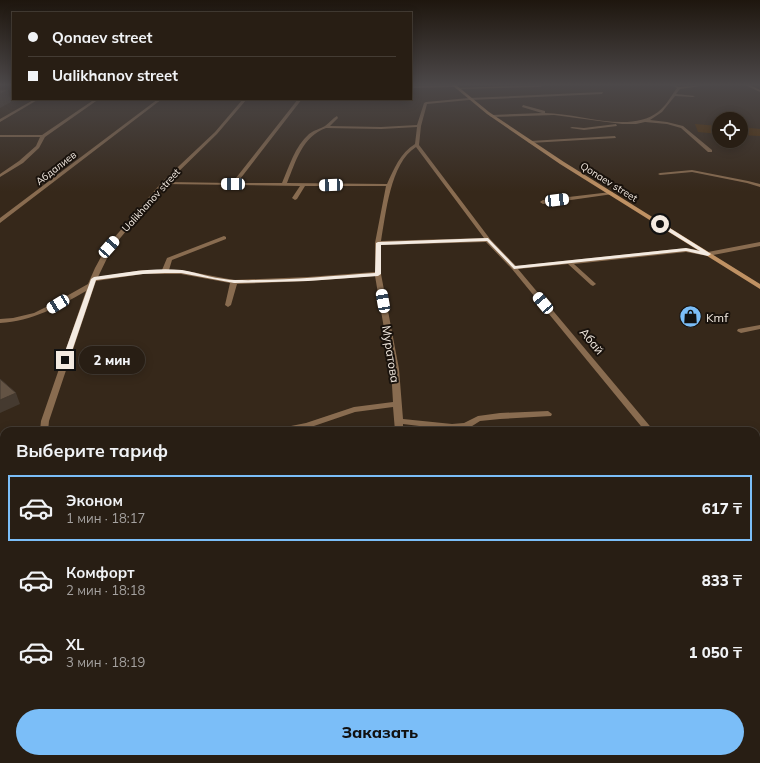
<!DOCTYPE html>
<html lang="ru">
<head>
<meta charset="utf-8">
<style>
	:root { --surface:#281e14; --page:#30271d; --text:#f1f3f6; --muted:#a5a2a0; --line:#443c34; --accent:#7bbef8 }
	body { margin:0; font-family:Mulish,sans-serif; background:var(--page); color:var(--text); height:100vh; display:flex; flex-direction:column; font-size:15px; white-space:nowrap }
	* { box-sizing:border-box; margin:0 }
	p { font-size:13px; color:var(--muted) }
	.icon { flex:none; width:22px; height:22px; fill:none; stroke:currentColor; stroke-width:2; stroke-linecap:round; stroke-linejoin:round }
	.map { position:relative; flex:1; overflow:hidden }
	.details { position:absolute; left:0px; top:427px; width:760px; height:336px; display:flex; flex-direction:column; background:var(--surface); border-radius:12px 12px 0 0; box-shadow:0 2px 10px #0003,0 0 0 1px var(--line) }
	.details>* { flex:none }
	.banner { position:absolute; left:12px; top:12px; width:400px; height:88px; border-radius:0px; box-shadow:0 2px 10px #0003,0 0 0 1px var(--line); display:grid; align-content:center; height:88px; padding:0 16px; background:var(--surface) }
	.tools { position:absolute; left:712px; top:112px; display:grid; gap:8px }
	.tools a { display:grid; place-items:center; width:36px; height:36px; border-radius:50%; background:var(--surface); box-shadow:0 2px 10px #0003,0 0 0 1px var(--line); font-size:20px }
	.end { position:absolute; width:18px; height:18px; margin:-9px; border:5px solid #f3eae1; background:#111; box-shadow:0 0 0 2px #111 }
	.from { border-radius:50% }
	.bubble { position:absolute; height:28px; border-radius:14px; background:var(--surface); box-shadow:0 2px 10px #0003,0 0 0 1px var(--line); font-size:13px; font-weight:800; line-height:28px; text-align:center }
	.car { position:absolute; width:12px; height:24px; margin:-12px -6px; border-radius:5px; box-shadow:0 0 3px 1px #0007; background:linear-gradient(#fff 24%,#345 0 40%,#fff 0 76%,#345 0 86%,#fff 0) }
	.banner b { display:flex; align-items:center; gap:14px; height:38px; font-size:15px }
	.banner b+b { border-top:1px solid var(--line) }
	.banner i { width:10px; height:10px; background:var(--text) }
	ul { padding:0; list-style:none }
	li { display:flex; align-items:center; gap:12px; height:66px; margin:0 8px 6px; padding:0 8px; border:2px solid transparent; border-radius:0px }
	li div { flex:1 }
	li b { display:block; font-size:15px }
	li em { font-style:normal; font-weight:800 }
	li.on { border-color:var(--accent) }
	li>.icon { width:36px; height:36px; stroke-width:1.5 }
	h2 { padding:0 16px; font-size:18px; line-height:48px }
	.cta { display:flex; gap:8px; margin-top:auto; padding:8px 16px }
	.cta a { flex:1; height:46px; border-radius:24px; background:var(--accent); color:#111; font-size:16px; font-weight:800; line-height:46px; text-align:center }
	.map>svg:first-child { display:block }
	.green { fill:#513008 }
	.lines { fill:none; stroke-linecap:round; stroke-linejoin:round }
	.street { fill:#896c50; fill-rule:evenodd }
	.secondary { fill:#bf9163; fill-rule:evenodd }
	.shaded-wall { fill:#453a30 }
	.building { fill:#635344; stroke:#453a30 }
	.route { fill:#f3eae1 }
	.labels { text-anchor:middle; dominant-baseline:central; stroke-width:4; stroke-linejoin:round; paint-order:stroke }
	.far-street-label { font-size:10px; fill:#f3eae1; stroke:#19120c }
	.poi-label { font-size:12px; fill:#f3eae1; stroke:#19120c; text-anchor:start }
	.street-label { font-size:12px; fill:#f3eae1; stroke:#19120c }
</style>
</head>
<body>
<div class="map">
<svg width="760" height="763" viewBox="0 0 760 763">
	<rect width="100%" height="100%" fill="#36281a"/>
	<path class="green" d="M695 124 719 126V134L698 132Z
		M741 127 760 129V136L741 135Z"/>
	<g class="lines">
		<path class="street" d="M455 85 454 87 411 88V86Z
			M542 85 541 87 457 89 455 88Z
			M672 85 679 87 708 85 680 89 676 94 695 96 693 97 675 96 662 112 650 120 667 122 683 126 712 150V152H708L681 128 667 124 645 122 636 124H622L554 115 492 117 490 116 492 115 542 113 522 107 523 105 545 111V113C578 113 630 134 658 112 666 106 671 96 677 88Z
			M745 85H750L760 90V92Z
			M603 92 602 94 469 100 427 104 421 126 419 145 490 239 516 266 686 248 708 252 760 242V246L708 256 686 252 574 264 595 283 596 284 593 286 591 285 568 264 518 269 654 431H645L512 269 486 242 381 245V274L399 369 403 419 452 424 464 423 478 416 500 413 548 411 552 414 551 416 500 419 480 421 469 428 452 430 403 424V431H395L393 407 355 412 311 427 293 431H275L276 429 306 423 354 407 393 402 391 369 375 276 308 281 237 284 231 305 228 307 225 305 230 283 181 274H143L96 281 49 421 48 431H40L41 421 86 291C58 307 32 321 0 323V319L13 318 34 313 56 302 88 284 95 268 107 246 162 182 215 132 243 99H247L217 134 168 182 232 183 298 99H302L237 183H282C289 167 295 146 309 134 314 130 320 129 325 126 329 123 333 118 337 116L338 118 330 126 381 127 417 125 424 103 426 102 469 98ZM417 127 415 144C400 153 394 169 387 184L287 183C296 161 302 137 326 128L381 129ZM416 147 484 238 381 241C386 214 390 163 416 147ZM165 184 300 186 292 198 295 200 297 199 305 186H386L375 243V272L308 277 234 280 181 270H169L172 260 226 239V237L224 236 167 258 162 270H143L98 277 112 248Z
			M35 99H39L0 122V119Z
			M95 99H99L45 137 39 148 23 163 0 177V174L19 161 36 146 40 137H0V135H42Z
			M158 99H162L0 223V218Z
			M616 124 617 126 584 130 570 128 572 127 584 128Z
			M615 136 616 138 530 143 528 142 530 141Z
			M692 170 748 181 760 184V187L747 183 692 172 660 175 658 174 660 173Z
			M611 192 613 193V194L543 204 540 202 543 200Z
			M760 325V329L741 333 737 331 738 329Z
			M4 499V507L0 508V500Z
			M756 549 760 550V561L756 560Z
			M756 563H760V571H756Z
			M760 694V706L756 707V695Z
			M7 759H21V763H7Z
			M507 759H521L523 763H509Z"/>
		<path class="secondary" d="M456 85 489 112 564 162 760 284V289L560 164 487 114 452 85Z"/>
	</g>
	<path class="shaded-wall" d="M8 90 11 102 0 108V94Z
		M16 393 20 404 0 413V400Z"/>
	<path class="building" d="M0 90H8L0 94Z
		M0 379 16 393 0 400Z"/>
	<linearGradient id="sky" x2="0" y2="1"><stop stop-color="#1e160e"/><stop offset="0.44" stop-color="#4c4849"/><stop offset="1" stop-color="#4c4849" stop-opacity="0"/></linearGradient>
	<rect width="760" height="192" fill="url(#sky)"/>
	<path class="route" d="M660 222 711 254 708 256 686 251 514 269 487 241 381 245V274L378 276 308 281 234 283 181 273H165L143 274 96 280 69 360 65 362 62 360 91 279 94 277C122 273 153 267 182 270 199 273 218 280 236 280 282 281 329 276 375 273L376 243 378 242 488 238 515 266 686 248 700 251 658 225Z"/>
	<defs>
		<symbol id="shop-disc" viewBox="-11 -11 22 22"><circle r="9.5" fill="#7bbef8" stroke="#19120c"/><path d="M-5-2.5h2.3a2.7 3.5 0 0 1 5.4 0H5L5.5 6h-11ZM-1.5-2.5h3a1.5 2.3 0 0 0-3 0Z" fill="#111"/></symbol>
	</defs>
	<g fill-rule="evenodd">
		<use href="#shop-disc" x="678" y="304" width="25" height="25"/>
	</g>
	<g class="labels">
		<g class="far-street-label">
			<text transform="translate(56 168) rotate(-38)">Абдалиев</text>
			<text transform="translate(609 182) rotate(32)">Qonaev street</text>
			<text transform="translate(151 200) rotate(-48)">Ualikhanov street</text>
		</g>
		<g class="poi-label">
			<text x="706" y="317">Kmf</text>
		</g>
		<g class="street-label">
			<text transform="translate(592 341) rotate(50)">Абай</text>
			<text transform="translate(391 354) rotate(81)">Муратова</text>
		</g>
	</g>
</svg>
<div class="tools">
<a><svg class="icon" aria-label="locate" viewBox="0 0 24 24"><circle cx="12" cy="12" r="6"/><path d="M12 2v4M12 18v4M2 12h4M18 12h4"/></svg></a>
</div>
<i class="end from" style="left:660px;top:224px"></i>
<i class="end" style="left:65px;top:360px"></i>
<div class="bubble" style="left:79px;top:346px;width:66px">2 мин</div>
<i class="car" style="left:233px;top:184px;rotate:271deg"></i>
<i class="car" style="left:331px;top:185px;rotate:268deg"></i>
<i class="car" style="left:557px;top:200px;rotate:83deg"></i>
<i class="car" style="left:109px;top:247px;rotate:41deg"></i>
<i class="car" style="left:383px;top:301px;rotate:350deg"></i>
<i class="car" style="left:543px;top:303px;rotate:320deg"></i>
<i class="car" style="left:58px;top:304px;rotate:239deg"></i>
<div class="banner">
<b><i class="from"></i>Qonaev street</b>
<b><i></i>Ualikhanov street</b>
</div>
<section class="details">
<h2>Выберите тариф</h2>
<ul>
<li class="on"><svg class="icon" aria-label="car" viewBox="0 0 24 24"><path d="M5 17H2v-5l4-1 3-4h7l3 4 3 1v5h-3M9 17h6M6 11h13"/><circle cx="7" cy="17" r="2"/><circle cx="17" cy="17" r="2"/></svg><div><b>Эконом</b><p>1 мин · 18:17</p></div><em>617 ₸</em></li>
<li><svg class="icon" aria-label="car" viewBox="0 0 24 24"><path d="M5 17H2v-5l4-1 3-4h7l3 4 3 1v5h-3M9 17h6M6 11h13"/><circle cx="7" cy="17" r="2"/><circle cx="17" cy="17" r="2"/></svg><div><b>Комфорт</b><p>2 мин · 18:18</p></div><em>833 ₸</em></li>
<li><svg class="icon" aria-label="car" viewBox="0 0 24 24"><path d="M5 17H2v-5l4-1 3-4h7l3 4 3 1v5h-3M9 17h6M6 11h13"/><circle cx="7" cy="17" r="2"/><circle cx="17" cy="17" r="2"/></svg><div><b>XL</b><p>3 мин · 18:19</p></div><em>1 050 ₸</em></li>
</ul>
<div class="cta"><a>Заказать</a></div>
</section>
</div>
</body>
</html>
